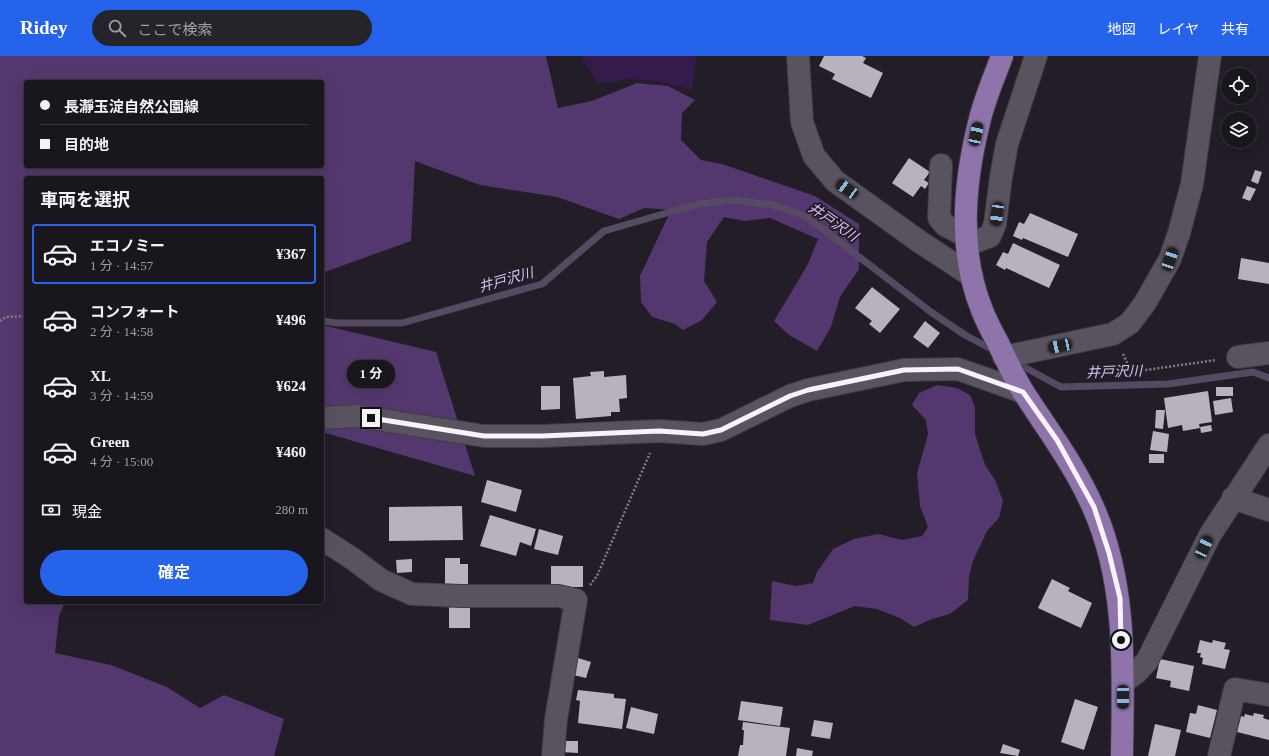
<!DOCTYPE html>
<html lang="ja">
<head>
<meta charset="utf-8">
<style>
	:root { --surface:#1a161d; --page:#27232a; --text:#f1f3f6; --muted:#9f9fa4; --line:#38353b; --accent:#2563eb }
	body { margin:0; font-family:"Times New Roman","Noto Sans JP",serif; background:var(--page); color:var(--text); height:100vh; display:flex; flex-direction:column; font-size:15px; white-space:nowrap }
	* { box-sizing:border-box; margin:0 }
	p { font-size:13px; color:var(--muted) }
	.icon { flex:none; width:22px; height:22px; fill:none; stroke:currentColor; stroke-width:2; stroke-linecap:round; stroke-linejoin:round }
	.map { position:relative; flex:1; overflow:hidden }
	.details { position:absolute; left:24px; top:120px; width:300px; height:428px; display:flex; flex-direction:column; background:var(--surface); border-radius:4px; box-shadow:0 4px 16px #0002,0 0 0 1px var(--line) }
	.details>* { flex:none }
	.top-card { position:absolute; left:24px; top:24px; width:300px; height:88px; border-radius:4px; box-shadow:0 4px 16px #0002,0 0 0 1px var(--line); display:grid; align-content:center; height:88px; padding:0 16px; background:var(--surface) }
	.tools { position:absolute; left:1221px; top:12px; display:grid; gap:8px }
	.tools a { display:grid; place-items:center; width:36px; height:36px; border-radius:50%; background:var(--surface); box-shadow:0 4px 16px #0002,0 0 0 1px var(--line); font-size:20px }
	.end { position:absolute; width:18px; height:18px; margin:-9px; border:5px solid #f6f3fa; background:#111; box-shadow:0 0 0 2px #111 }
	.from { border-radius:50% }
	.bubble { position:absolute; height:28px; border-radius:14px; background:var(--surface); box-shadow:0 4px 16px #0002,0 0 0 1px var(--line); font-size:13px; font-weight:700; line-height:28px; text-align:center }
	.car { position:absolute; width:12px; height:24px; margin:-12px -6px; border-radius:5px; box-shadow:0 0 3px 1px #0007; background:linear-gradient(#222 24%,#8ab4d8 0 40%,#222 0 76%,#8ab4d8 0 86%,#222 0) }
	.top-card b { display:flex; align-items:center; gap:14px; height:38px; font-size:15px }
	.top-card b+b { border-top:1px solid var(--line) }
	.top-card i { width:10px; height:10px; background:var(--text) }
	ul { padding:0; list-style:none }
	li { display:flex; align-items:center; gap:12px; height:60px; margin:0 8px 6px; padding:0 8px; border:2px solid transparent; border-radius:4px }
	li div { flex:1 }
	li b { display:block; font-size:15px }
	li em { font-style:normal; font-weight:700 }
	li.active { border-color:var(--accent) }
	li>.icon { width:36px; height:36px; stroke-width:1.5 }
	h2 { padding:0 16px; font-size:18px; line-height:48px }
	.pay { display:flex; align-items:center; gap:10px; height:44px; padding:0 16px; font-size:15px }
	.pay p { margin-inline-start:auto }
	.button { display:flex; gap:8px; margin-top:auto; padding:8px 16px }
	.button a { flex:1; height:46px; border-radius:24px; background:var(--accent); color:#fff; font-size:16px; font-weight:700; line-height:46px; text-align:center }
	header { display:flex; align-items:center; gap:24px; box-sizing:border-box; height:56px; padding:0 20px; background:var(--accent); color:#fff }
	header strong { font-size:19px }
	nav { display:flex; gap:22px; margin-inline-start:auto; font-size:14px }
	.search { width:280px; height:36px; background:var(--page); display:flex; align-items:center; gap:10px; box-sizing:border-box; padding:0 14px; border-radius:22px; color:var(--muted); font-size:15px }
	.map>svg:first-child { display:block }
	.green { fill:#351a4b }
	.forest { fill:#54376e; fill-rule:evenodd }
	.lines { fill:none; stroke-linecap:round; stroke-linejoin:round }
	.stream { stroke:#564962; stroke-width:7 }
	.building { fill:#b8b2bf }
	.minor-casing { stroke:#3f3b43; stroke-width:24 }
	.major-casing { stroke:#3f3b43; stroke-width:24 }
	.path { stroke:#807c84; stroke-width:2.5; stroke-dasharray:2 2; stroke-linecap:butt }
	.minor { stroke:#59535f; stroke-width:22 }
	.major { stroke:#8f73ab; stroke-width:22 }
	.route { stroke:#f6f3fa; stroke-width:5 }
	.labels { text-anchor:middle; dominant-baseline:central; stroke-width:4; stroke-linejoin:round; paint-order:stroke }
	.water-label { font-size:14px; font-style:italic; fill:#dbc2f6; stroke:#221d27 }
</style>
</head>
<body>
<header>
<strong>Ridey</strong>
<div class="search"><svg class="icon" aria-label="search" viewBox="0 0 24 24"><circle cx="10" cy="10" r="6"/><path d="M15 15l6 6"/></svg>ここで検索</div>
<nav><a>地図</a><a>レイヤ</a><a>共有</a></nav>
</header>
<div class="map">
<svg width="1269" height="700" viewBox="0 0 1269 700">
	<rect width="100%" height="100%" fill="#221d27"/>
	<path class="green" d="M581 0H696L692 34 657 25 628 23 598 28Z"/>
	<path class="forest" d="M0 0H546L558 52 592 45 637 27 668 30 695 44 682 57 681 84 701 104 722 108 815 140 859 168V213L840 241 831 271 817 295 789 279 774 265 808 208 818 183 770 162 744 165 724 161 707 186 704 225 717 246 702 264 683 274 675 268 652 261 641 246 640 220 671 154 644 152 619 163 557 141 480 129 415 105 411 185 322 217V122H26V546H65L59 560 55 597 111 609 167 631 200 652 224 639 284 663 274 700H0ZM26 26H322V110H26Z
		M322 269 436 296 475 420 322 376Z
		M937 329 957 332 970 339 975 351V378L985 409 995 424 1003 445 999 462 987 475 973 505 969 521 968 544 950 558 932 563 914 571 900 562 877 553 855 550 808 569 770 564 772 525 796 530 813 527 817 516 833 493 854 483 878 478 902 484 922 480 928 471 920 450 917 417 928 378 926 364 912 349 919 337Z"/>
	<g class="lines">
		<path class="stream" d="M322 265 337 267H402L542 228 604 175 698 148 733 144 774 149 807 161 931 256 965 279 995 295
			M1013 305 1061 331 1168 328 1253 316 1269 322"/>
	</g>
	<path class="building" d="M824 0H862L866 2 863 7 883 17 871 42 832 23 835 18 819 10Z
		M909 102 930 116 924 124 929 127 925 133 921 130 913 141 892 127Z
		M1255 114 1262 116 1258 128 1251 125Z
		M1247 130 1256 133 1250 145 1242 142Z
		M1030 157 1078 178 1068 201 1023 182 1022 184 1013 180 1019 166 1024 168Z
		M1013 187 1060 209 1049 232 1006 212 1005 214 996 209 1003 196 1008 198Z
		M1241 202 1269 207V228L1238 223Z
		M872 231 900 253 880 277 869 268 872 265 855 252Z
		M925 265 940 277 928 292 913 281Z
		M604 315V321L626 319 627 342 619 343 620 356H611V360L576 363 573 322 591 320 590 316Z
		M541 330H560V353L541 354Z
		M1216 331H1233V340H1216Z
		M1208 335 1212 366 1199 368 1200 372 1183 375 1182 369 1168 372 1164 342Z
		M1231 342 1233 356 1215 359 1213 345Z
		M1156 354H1165L1163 373 1155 372Z
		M1211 369 1212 375 1201 377 1200 371Z
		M1153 375 1169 378 1167 396 1150 394Z
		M1149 398H1164V407H1149Z
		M487 424 522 434 516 456 481 446Z
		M462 450 463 484 389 485V451Z
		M490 459 536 473 531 490 520 486 516 500 480 490Z
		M539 473 563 480 558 499 534 493Z
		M445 502H460V508H468V528H445Z
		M412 503V516L397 517 396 504Z
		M551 510H583V531H551Z
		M1052 523 1070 532 1068 535 1092 547 1081 572 1038 552Z
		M449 548H470V572H449Z
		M1200 584 1212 587 1213 584 1226 587 1224 593 1230 594 1225 613 1202 608 1203 602 1200 601 1201 597H1197Z
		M578 602 591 606 586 622 573 619Z
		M1160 603 1194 610 1189 635 1170 631 1171 625 1156 622Z
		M578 634 614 638V642L626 643 622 673 578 667 580 645 576 644Z
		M1075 643 1098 651 1084 694 1061 686Z
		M741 645 783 651 780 670 738 664Z
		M1198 649 1217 654 1210 682 1186 676 1190 657 1196 658Z
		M631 651 658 658 654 678 626 672Z
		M1254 657 1264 659 1263 662 1269 664V684L1237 676 1241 660 1244 661 1245 658 1253 660Z
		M814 664 833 667 830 683 811 680Z
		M743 666 790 672 786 700H738L740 689H743L744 674H742Z
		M1155 668 1181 674 1175 700H1148Z
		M561 685H578V697L561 696Z
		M1003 688 1020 694 1018 700 1000 697Z
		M797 692 813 695 812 700H796Z"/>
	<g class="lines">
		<defs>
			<path id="minor" d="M798 0 802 66 814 100 835 125 920 186 972 220
				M941 109 939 162 945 169 966 180
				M967 189 990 180 995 168 1001 121 1007 88 1036 0
				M1004 301 1113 278 1130 267 1145 247 1170 203 1179 177 1192 128 1210 0
				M1238 301 1269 297
				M322 362 357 360 484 380H542L659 375 703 378 721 374 790 340 808 334 904 314 958 313 1023 336
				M1233 442 1269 454
				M322 483 353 503 381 524 412 538 461 540H558L576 544 556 663 553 700
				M1123 626 1136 617 1147 605 1210 479 1269 389
				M1219 700 1235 633 1269 639"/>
			<path id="major" d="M1002 0C994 22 984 44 979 67 964 127 958 195 982 254 986 265 992 276 998 287 1006 304 1014 321 1024 337 1048 374 1075 410 1093 451 1128 529 1123 617 1122 700"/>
		</defs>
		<use href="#minor" class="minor-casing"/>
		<use href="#major" class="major-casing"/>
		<path class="path" d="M0 265 6 261 26 260
			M1123 298 1130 313 1146 314 1216 304
			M590 529 597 520 650 397"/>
		<use href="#minor" class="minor"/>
		<use href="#major" class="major"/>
	</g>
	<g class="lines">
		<path class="route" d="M371 362 484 380H542L659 375 703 378 721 374 790 340 808 334 904 314 958 313 1023 336 1057 384 1094 451 1109 497 1120 542 1121 584"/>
	</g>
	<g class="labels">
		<g class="water-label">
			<text transform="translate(833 166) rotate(35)">井戸沢川</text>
			<text transform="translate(506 224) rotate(-16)">井戸沢川</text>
			<text transform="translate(1114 316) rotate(-2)">井戸沢川</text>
		</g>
	</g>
</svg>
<div class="tools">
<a><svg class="icon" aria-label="locate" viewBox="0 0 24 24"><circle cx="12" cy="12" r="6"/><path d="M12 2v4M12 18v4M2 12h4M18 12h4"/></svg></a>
<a><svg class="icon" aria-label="layers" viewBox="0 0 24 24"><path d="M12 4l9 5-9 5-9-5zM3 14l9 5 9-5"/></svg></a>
</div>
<i class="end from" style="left:1121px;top:584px"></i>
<i class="end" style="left:371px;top:362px"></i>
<div class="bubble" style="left:347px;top:304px;width:48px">1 分</div>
<i class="car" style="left:976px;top:78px;rotate:12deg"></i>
<i class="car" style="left:847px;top:133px;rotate:306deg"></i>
<i class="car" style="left:997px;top:158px;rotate:188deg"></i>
<i class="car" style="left:1170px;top:203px;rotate:19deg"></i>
<i class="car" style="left:1060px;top:290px;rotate:258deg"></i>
<i class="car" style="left:1204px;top:491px;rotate:25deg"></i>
<i class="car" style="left:1123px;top:641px;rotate:180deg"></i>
<div class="top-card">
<b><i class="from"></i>長瀞玉淀自然公園線</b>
<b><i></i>目的地</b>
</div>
<section class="details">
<h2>車両を選択</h2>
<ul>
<li class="active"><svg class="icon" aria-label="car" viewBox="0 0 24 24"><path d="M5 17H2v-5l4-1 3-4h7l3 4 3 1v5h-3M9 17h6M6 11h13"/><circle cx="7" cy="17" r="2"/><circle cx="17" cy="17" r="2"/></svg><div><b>エコノミー</b><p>1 分 · 14:57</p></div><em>¥367</em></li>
<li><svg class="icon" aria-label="car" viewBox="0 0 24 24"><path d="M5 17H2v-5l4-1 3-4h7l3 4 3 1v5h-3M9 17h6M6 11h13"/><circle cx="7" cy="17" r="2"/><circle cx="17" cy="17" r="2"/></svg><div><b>コンフォート</b><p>2 分 · 14:58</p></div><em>¥496</em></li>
<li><svg class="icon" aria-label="car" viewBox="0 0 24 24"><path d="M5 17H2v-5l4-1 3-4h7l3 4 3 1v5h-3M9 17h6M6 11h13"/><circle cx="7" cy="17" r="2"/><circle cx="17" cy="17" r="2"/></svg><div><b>XL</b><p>3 分 · 14:59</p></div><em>¥624</em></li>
<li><svg class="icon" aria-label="car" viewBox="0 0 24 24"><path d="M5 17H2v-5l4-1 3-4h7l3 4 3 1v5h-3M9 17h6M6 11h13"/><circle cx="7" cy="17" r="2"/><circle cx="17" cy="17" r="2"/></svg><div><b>Green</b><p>4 分 · 15:00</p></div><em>¥460</em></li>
</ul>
<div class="pay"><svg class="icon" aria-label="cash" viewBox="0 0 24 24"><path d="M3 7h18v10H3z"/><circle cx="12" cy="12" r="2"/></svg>現金<p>280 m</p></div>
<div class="button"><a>確定</a></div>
</section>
</div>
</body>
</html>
